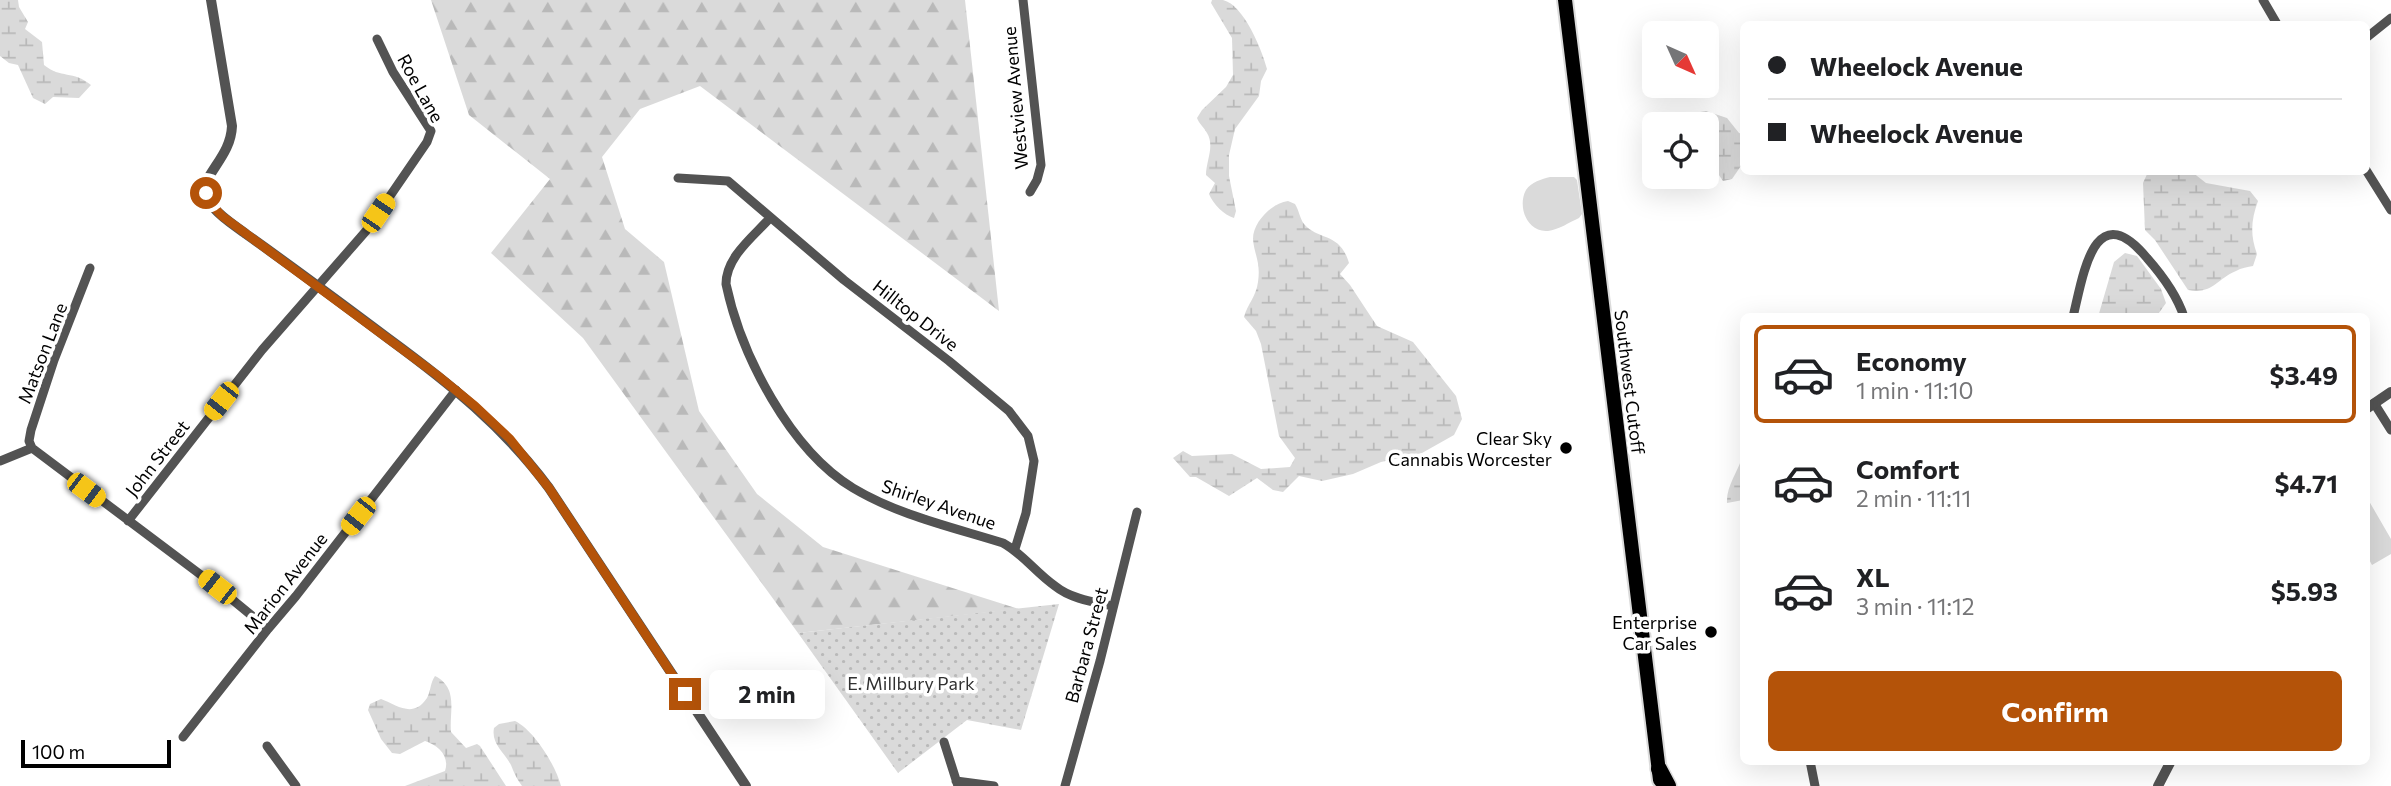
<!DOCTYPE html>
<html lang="en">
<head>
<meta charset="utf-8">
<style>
	:root { --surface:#fff; --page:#f6f6f6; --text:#202124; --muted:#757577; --line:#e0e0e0; --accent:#b45309 }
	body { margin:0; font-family:Commissioner,sans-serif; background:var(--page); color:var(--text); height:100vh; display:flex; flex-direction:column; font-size:26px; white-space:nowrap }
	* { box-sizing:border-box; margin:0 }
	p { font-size:23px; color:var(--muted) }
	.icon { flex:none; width:38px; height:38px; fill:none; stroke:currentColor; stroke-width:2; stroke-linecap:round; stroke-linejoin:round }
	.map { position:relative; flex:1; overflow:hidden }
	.panel { position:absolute; left:1740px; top:313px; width:630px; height:452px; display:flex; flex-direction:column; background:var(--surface); border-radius:10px; box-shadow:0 7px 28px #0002 }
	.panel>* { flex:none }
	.guide { position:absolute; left:1740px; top:21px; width:630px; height:154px; border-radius:10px; box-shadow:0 7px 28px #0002; display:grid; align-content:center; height:154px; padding:0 28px; background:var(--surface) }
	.needle { width:46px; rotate:135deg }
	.buttons { position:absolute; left:1642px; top:21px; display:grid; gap:14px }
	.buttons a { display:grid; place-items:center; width:77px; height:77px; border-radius:10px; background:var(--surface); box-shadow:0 7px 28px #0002; font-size:35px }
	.scale { position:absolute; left:21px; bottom:18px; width:150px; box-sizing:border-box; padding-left:7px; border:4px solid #000; border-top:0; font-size:19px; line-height:24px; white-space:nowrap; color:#000; -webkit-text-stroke:5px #fff; paint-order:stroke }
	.end { position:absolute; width:32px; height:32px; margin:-16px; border:9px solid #b45309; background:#fff; box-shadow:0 0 0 4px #fff }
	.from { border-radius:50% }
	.bubble { position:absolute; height:49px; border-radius:10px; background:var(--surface); box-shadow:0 7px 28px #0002; font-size:23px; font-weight:700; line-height:49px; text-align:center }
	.car { position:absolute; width:21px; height:42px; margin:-21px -10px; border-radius:9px; box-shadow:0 0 5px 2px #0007; background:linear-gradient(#f5c518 24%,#345 0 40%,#f5c518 0 76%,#345 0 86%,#f5c518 0) }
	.guide b { display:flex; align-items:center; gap:24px; height:66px; font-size:26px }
	.guide b+b { border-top:2px solid var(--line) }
	.guide i { width:18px; height:18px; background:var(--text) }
	ul { padding:12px 0 0; list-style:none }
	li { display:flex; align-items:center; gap:21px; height:98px; margin:0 14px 10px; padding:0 14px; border:4px solid transparent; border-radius:10px }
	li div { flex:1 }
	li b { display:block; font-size:26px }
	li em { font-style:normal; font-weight:700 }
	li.on { border-color:var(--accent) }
	li>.icon { width:63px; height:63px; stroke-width:1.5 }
	.cta { display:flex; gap:14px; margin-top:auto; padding:14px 28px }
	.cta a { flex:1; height:80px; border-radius:10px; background:var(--accent); color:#fff; font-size:28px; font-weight:700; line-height:80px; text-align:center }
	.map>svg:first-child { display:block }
	.green { fill:#dadada }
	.forest { fill:url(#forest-firs) }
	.wetland { fill:url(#wetland-marsh) }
	.park { fill:url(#park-dots) }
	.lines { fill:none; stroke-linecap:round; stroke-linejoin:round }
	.primary-casing { stroke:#dbdbdb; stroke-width:18 }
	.trunk-casing { stroke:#dbdbdb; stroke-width:19 }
	.minor { stroke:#535353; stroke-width:9 }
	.tertiary { stroke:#535353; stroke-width:10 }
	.primary { stroke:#000; stroke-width:14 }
	.trunk { stroke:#000; stroke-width:16 }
	.route { stroke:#b45309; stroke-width:9 }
	.poi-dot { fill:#000; stroke:#fff; stroke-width:2.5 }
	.labels { text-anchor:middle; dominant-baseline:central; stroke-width:7; stroke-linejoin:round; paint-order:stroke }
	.street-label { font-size:18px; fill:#000; stroke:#fff }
	.poi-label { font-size:18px; fill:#000; stroke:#fff; text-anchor:end }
	.park-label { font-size:18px; fill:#313131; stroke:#fff }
</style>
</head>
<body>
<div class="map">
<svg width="2391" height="786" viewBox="0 0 2391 786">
	<defs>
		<pattern id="forest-firs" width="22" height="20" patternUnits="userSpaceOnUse" patternTransform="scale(1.75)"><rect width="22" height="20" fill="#dadada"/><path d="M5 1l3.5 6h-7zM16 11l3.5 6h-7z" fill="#b9b9b9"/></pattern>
		<pattern id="wetland-marsh" width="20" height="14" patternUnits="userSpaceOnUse" patternTransform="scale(1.75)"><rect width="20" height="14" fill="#dadada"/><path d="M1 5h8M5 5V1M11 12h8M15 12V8" fill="none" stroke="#b9b9b9"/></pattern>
		<pattern id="park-dots" width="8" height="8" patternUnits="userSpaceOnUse" patternTransform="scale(1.75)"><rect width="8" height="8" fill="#dadada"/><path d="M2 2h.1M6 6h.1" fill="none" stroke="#b9b9b9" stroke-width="1.8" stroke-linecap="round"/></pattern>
	</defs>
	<rect width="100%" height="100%" fill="#fff"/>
	<path class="green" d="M1550 177H1574L1577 180 1582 214 1579 218C1570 222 1558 230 1548 231 1527 233 1517 206 1526 190 1531 182 1542 179 1550 177Z
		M2369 501 2391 539V554L2372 565 2366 554V503Z"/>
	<path class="forest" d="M431 0H965L999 311 700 86 640 109 602 157 625 229 664 262 699 411 757 494 823 547 1019 609 798 633 583 338 491 253 550 179 469 115Z"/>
	<path class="wetland" d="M0 0H18L19 7 28 22 25 29 42 42 44 65C61 79 73 70 91 85L79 98 53 97 45 104 33 98 18 65 9 63 0 56Z
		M1212 0C1215 0 1219 0 1223 0 1244 5 1262 50 1267 69L1261 81 1259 96 1235 129 1229 155V176L1236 211 1234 218C1224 215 1213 204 1209 194L1215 183 1206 175C1206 161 1215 146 1207 133 1204 127 1199 124 1197 118L1202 110 1226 87 1233 75 1232 38 1211 3Z
		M1706 111 1727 118 1739 133 1743 134V163L1732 179 1723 181 1706 156V124H1699L1700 112Z
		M2148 172H2192L2206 183 2250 191 2258 201C2251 220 2250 235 2257 254L2253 266C2248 267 2241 268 2236 271 2215 280 2214 294 2188 290L2155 240 2145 230 2143 183Z
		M1288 201 1295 204C1299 210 1300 219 1304 224 1319 241 1340 232 1349 263L1340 274 1350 285 1377 326 1413 342 1456 396 1462 419 1454 435 1422 453 1381 462 1353 474 1322 481 1299 476 1283 492 1273 490 1257 478 1229 496 1196 477H1190L1173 458 1183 451 1192 456 1232 454 1261 469 1290 467 1295 458 1279 436 1261 344 1256 331 1244 317C1248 303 1256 297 1258 282 1261 262 1254 254 1253 239 1253 222 1272 203 1288 201Z
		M2125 253 2137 256 2161 289 2166 303 2156 317H2098L2114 262Z
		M1743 455V500L1727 503C1726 486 1738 472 1743 455Z
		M435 676C459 688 449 712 451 732L466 748 477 744 480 746 506 786H405L445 771C450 756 438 745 425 741L400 754 392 753 381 739 368 710 370 704 381 699C397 705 413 719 427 698 431 691 430 683 435 676Z
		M515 721C534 730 556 766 561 786H522C517 779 514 773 511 765 504 752 491 744 494 728L499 724Z"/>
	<path class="park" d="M1059 604 1021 730 967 720 898 773 798 633Z"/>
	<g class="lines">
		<defs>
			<path id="primary" d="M1565 0 1660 780"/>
			<path id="trunk" d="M1659 769 1668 786"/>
		</defs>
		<use href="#primary" class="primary-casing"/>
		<use href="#trunk" class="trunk-casing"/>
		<path class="minor" d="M1023 0 1041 165 1037 180 1030 192
			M2263 0 2277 24
			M2366 38 2391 18
			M2366 170 2391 210
			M678 178 728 181 844 280 949 361 1009 411 1028 436 1034 461 1026 513 1015 549
			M770 218C753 237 726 257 726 284 741 355 790 450 853 488 898 515 952 527 1003 543 1023 554 1036 573 1055 586 1071 599 1094 602 1113 606
			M2073 317C2083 276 2094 194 2147 258 2162 275 2177 295 2184 317
			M2374 403 2391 430
			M32 448 29 441 31 430 54 360 90 268
			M0 461 32 448 217 587 268 629
			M128 521 262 350 366 231 427 142 431 131 393 72 377 39
			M183 737 268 629 296 596 456 390
			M944 742 958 786
			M267 746 296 786
			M1810 761 1815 786
			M956 781 994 786
			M1065 786 1100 661 1137 512"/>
		<path class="tertiary" d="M211 0 232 126C231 150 215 164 205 184 204 208 229 221 246 234 294 268 341 303 389 339 449 383 504 427 549 488L746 786
			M2366 409 2391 392
			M2158 786 2171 761"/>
		<use href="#primary" class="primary"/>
		<use href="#trunk" class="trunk"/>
	</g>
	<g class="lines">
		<path class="route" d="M206 193 212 205 222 216 437 375 475 406 510 439 549 488 685 694"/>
	</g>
	<g class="poi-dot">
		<circle cx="1566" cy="448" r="7"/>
		<circle cx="1711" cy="632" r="7"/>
	</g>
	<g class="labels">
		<g class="street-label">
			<text transform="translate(421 88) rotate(61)">Roe Lane</text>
			<text transform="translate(1015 98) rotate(-95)">Westview Avenue</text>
			<text transform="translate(916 315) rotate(38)">Hilltop Drive</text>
			<text transform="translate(42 353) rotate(-69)">Matson Lane</text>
			<text transform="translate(1630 382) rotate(83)">Southwest Cutoff</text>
			<text transform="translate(157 458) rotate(-52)">John Street</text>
			<text transform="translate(939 504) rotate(19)">Shirley Avenue</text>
			<text transform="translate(285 583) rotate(-52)">Marion Avenue</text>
			<text transform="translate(1086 645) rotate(-75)">Barbara Street</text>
		</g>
		<g class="poi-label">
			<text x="1552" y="438">Clear Sky<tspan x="1552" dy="21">Cannabis Worcester</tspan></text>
			<text x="1697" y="622">Enterprise<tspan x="1697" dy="21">Car Sales</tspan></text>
		</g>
		<g class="park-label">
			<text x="911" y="683">E. Millbury Park</text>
		</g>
	</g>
</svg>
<div class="buttons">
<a><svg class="needle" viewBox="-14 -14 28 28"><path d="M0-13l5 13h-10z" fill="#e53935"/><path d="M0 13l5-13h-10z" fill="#757577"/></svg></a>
<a><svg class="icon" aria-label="locate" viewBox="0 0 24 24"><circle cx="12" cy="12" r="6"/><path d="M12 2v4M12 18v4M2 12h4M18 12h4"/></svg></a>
</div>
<div class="scale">100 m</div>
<i class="end from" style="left:206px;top:193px"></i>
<i class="end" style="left:685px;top:694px"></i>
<div class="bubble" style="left:709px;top:670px;width:116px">2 min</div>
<i class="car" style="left:378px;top:213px;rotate:34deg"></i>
<i class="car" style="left:221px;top:401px;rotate:218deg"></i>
<i class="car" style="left:86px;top:490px;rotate:127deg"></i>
<i class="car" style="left:358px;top:516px;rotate:218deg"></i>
<i class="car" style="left:217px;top:587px;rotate:308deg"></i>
<div class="guide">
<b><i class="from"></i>Wheelock Avenue</b>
<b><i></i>Wheelock Avenue</b>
</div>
<section class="panel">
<ul>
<li class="on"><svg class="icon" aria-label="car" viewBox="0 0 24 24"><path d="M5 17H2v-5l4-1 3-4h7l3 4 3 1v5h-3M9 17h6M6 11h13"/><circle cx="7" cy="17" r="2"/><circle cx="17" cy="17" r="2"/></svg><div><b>Economy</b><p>1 min · 11:10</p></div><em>$3.49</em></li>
<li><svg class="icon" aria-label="car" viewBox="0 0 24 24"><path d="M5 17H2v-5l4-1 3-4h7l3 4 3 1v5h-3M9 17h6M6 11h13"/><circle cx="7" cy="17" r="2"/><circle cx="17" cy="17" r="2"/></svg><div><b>Comfort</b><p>2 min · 11:11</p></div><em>$4.71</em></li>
<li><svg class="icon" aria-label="car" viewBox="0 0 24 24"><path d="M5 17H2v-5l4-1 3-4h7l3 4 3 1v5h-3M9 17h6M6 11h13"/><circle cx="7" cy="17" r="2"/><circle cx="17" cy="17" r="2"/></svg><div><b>XL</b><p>3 min · 11:12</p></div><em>$5.93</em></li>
</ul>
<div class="cta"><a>Confirm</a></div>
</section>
</div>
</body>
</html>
